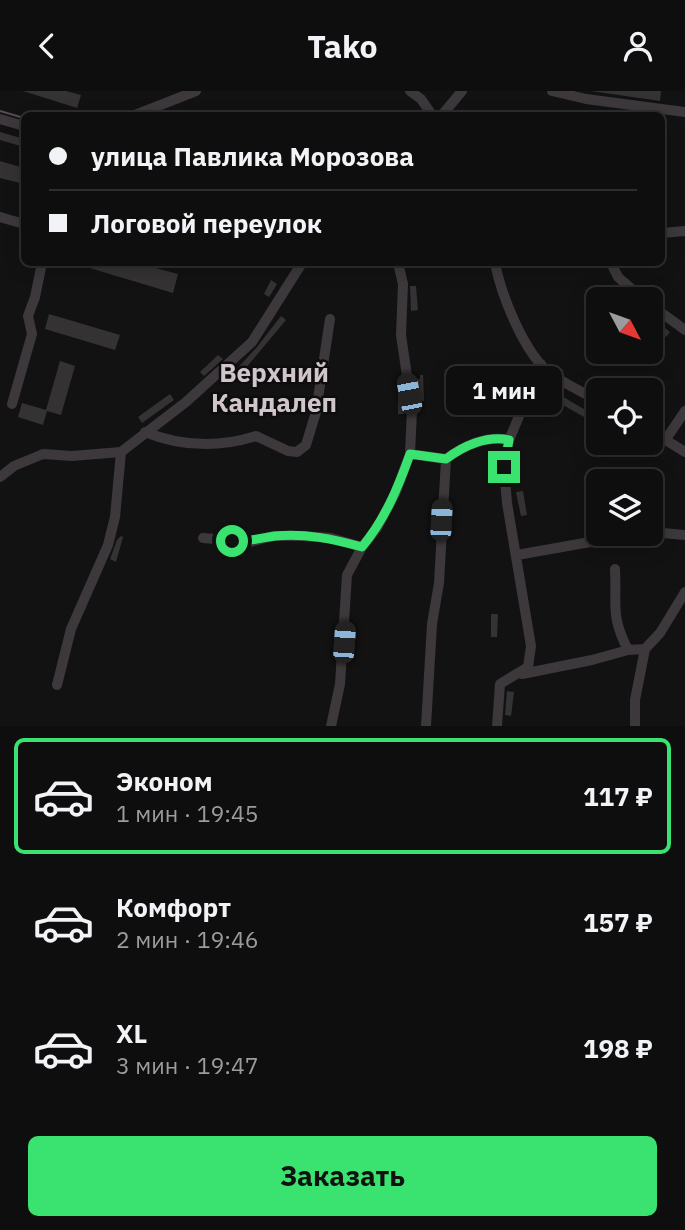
<!DOCTYPE html>
<html lang="ru">
<head>
<meta charset="utf-8">
<style>
	:root { --surface:#0e0e0e; --page:#171717; --text:#f1f3f6; --muted:#9b9c9e; --line:#2e2e2e; --accent:#3ae36f }
	body { margin:0; font-family:"IBM Plex Sans",sans-serif; background:var(--page); color:var(--text); height:100vh; display:flex; flex-direction:column; font-size:26px; white-space:nowrap }
	* { box-sizing:border-box; margin:0 }
	p { font-size:23px; color:var(--muted) }
	.icon { flex:none; width:38px; height:38px; fill:none; stroke:currentColor; stroke-width:2; stroke-linecap:round; stroke-linejoin:round }
	.map { position:relative; height:635px; overflow:hidden }
	.side { display:flex; flex-direction:column; background:var(--surface); flex:1 }
	.side>* { flex:none }
	.banner { position:absolute; left:21px; top:21px; width:644px; height:154px; border-radius:10px; box-shadow:0 4px 18px #0003,0 0 0 2px var(--line); display:grid; align-content:center; height:154px; padding:0 28px; background:var(--surface) }
	.needle { width:46px; rotate:131deg }
	.controls { position:absolute; left:586px; top:196px; display:grid; gap:14px }
	.controls a { display:grid; place-items:center; width:77px; height:77px; border-radius:10px; background:var(--surface); box-shadow:0 4px 18px #0003,0 0 0 2px var(--line); font-size:35px }
	.end { position:absolute; width:32px; height:32px; margin:-16px; border:9px solid #3ae36f; background:#111; box-shadow:0 0 0 4px #111 }
	.from { border-radius:50% }
	.bubble { position:absolute; height:49px; border-radius:10px; background:var(--surface); box-shadow:0 4px 18px #0003,0 0 0 2px var(--line); font-size:23px; font-weight:800; line-height:49px; text-align:center }
	.car { position:absolute; width:21px; height:42px; margin:-21px -10px; border-radius:9px; box-shadow:0 0 5px 2px #0007; background:linear-gradient(#222 24%,#8ab4d8 0 40%,#222 0 76%,#8ab4d8 0 86%,#222 0) }
	.banner b { display:flex; align-items:center; gap:24px; height:66px; font-size:26px }
	.banner b+b { border-top:2px solid var(--line) }
	.banner i { width:18px; height:18px; background:var(--text) }
	ul { padding:12px 0 0; list-style:none }
	li { display:flex; align-items:center; gap:21px; height:116px; margin:0 14px 10px; padding:0 14px; border:4px solid transparent; border-radius:10px }
	li div { flex:1 }
	li b { display:block; font-size:26px }
	li em { font-style:normal; font-weight:800 }
	li.current { border-color:var(--accent) }
	li>.icon { width:63px; height:63px; stroke-width:1.5 }
	.primary-button { display:flex; gap:14px; margin-top:auto; padding:14px 28px }
	.primary-button a { flex:1; height:80px; border-radius:10px; background:var(--accent); color:#111; font-size:28px; font-weight:800; line-height:80px; text-align:center }
	header { display:flex; justify-content:space-between; align-items:center; height:91px; padding:0 28px; background:var(--surface); font-size:32px; font-weight:800 }
	.map>svg:first-child { display:block }
	.building { fill:#353234 }
	.lines { fill:none; stroke-linecap:round; stroke-linejoin:round }
	.minor { stroke:#3d383b; stroke-width:10 }
	.tram { stroke:#554e52; stroke-width:2 }
	.route { stroke:#3ae36f; stroke-width:9 }
	.labels { text-anchor:middle; dominant-baseline:central; stroke-width:5; stroke-linejoin:round; paint-order:stroke }
	.district-label { font-size:26px; font-weight:bold; fill:#cfc5cb; stroke:#0e0d0d }
</style>
</head>
<body>
<header><svg class="icon" aria-label="back" viewBox="0 0 24 24"><path d="M15 5l-7 7 7 7"/></svg>Tako<svg class="icon" aria-label="person" viewBox="0 0 24 24"><circle cx="12" cy="8" r="4"/><path d="M4 21q1-7 8-7t8 7"/></svg></header>
<div class="map">
<svg width="685" height="635" viewBox="0 0 685 635">
	<rect width="100%" height="100%" fill="#131212"/>
	<path class="building" d="M23 0H66L81 4 77 17Z
		M591 0H661L660 10Z
		M0 41 24 48V56L0 49Z
		M0 70 24 77V93L0 87Z
		M73 172H137L178 183 173 202Z
		M271 189 277 193 269 206 264 203Z
		M410 195H416L418 219 411 220Z
		M49 223 120 244 115 259 45 238Z
		M281 225 286 229 239 285 234 281 257 256Z
		M651 226 670 241 666 246 651 233Z
		M218 264 223 268 204 285 200 281Z
		M60 270 75 275 61 324 47 320 43 334 18 326 22 312 46 319Z
		M420 284H423L424 310 418 309 419 295 416 288H420Z
		M398 299H402L404 323H398Z
		M170 303 174 309 142 332 138 326Z
		M560 304 594 324 591 330 556 310Z
		M523 400 527 424 521 425 516 401Z
		M121 445 123 446 116 471 110 468 117 449Z
		M491 523H498L497 546H491Z
		M507 600 514 601 511 625 505 624Z"/>
	<g class="lines">
		<path class="minor" d="M410 0 421 8 432 24
			M552 0 586 8 685 21
			M135 24 196 0
			M442 24 462 0
			M0 28 24 35
			M0 126 24 133
			M662 142 685 140
			M495 172C501 203 524 263 551 283 565 293 583 301 598 310
			M611 172 618 186 643 208
			M651 214 685 239
			M12 313 32 243 28 225 35 206 42 172
			M651 340 685 361
			M145 341C182 356 218 357 256 345L288 360 297 361 306 354 316 321 330 228
			M666 348 685 320
			M121 361 186 311 252 251 302 172
			M410 363 446 368C463 355 487 344 509 349
			M0 386 14 375 43 363 72 365 121 361
			M651 441 685 444
			M203 447 250 451 273 445H302L331 447 362 456
			M517 464 635 443
			M615 478C617 514 610 524 628 559
			M522 583 592 569 628 559 645 558
			M57 594 71 538 108 454 115 426 121 361
			M331 635 340 593 347 484 362 456 377 437 395 403 410 363 412 319 401 244 403 193 398 172
			M426 635 432 533 439 492 446 368
			M497 635 500 593 528 576 531 555 507 412 504 376 509 349 541 273
			M635 635V609L645 558 660 542 685 501"/>
		<path class="tram" d="M0 20 24 27"/>
	</g>
	<g class="lines">
		<path class="route" d="M232 450C249 451 259 447 275 445 305 442 333 448 362 456 385 428 398 397 410 363L446 368C463 355 487 344 509 349L504 376"/>
	</g>
	<g class="labels">
		<g class="district-label">
			<text x="274" y="281">Верхний<tspan x="274" dy="30">Кандалеп</tspan></text>
		</g>
	</g>
</svg>
<div class="controls">
<a><svg class="needle" viewBox="-14 -14 28 28"><path d="M0-13l5 13h-10z" fill="#e53935"/><path d="M0 13l5-13h-10z" fill="#9b9c9e"/></svg></a>
<a><svg class="icon" aria-label="locate" viewBox="0 0 24 24"><circle cx="12" cy="12" r="6"/><path d="M12 2v4M12 18v4M2 12h4M18 12h4"/></svg></a>
<a><svg class="icon" aria-label="layers" viewBox="0 0 24 24"><path d="M12 4l9 5-9 5-9-5zM3 14l9 5 9-5"/></svg></a>
</div>
<i class="end from" style="left:232px;top:450px"></i>
<i class="end" style="left:504px;top:376px"></i>
<div class="bubble" style="left:446px;top:275px;width:116px">1 мин</div>
<i class="car" style="left:409px;top:303px;rotate:349deg"></i>
<i class="car" style="left:441px;top:429px;rotate:3deg"></i>
<i class="car" style="left:344px;top:551px;rotate:4deg"></i>
<div class="banner">
<b><i class="from"></i>улица Павлика Морозова</b>
<b><i></i>Логовой переулок</b>
</div>
</div>
<section class="side">
<ul>
<li class="current"><svg class="icon" aria-label="car" viewBox="0 0 24 24"><path d="M5 17H2v-5l4-1 3-4h7l3 4 3 1v5h-3M9 17h6M6 11h13"/><circle cx="7" cy="17" r="2"/><circle cx="17" cy="17" r="2"/></svg><div><b>Эконом</b><p>1 мин · 19:45</p></div><em>117 ₽</em></li>
<li><svg class="icon" aria-label="car" viewBox="0 0 24 24"><path d="M5 17H2v-5l4-1 3-4h7l3 4 3 1v5h-3M9 17h6M6 11h13"/><circle cx="7" cy="17" r="2"/><circle cx="17" cy="17" r="2"/></svg><div><b>Комфорт</b><p>2 мин · 19:46</p></div><em>157 ₽</em></li>
<li><svg class="icon" aria-label="car" viewBox="0 0 24 24"><path d="M5 17H2v-5l4-1 3-4h7l3 4 3 1v5h-3M9 17h6M6 11h13"/><circle cx="7" cy="17" r="2"/><circle cx="17" cy="17" r="2"/></svg><div><b>XL</b><p>3 мин · 19:47</p></div><em>198 ₽</em></li>
</ul>
<div class="primary-button"><a>Заказать</a></div>
</section>
</body>
</html>
